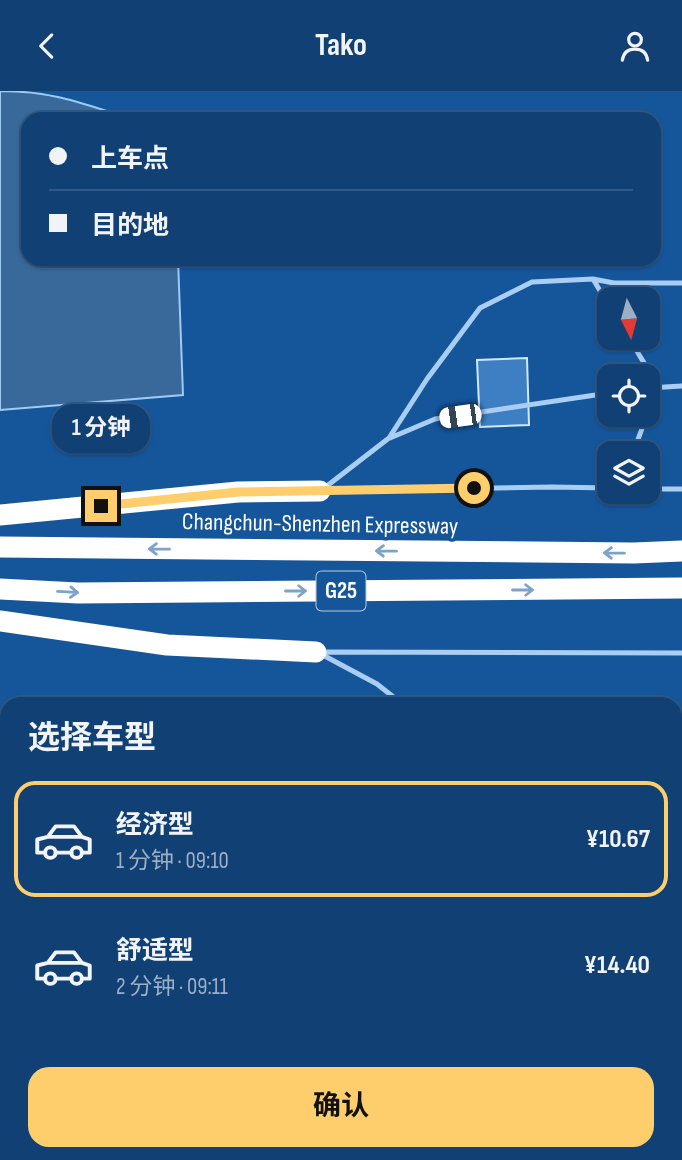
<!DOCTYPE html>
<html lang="zh">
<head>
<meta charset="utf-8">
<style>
	:root { --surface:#104074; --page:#1e4b7c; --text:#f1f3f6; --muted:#9cafc5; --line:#305986; --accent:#ffce6c }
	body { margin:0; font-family:"Sofia Sans Condensed","Noto Sans SC",sans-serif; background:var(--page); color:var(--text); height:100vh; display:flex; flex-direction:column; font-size:26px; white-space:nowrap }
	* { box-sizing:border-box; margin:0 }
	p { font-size:23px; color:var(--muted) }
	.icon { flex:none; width:38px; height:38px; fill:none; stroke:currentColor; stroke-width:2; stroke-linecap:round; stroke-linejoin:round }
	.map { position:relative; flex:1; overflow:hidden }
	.sheet { position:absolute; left:0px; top:606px; width:682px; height:464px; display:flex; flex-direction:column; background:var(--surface); border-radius:21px 21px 0 0; box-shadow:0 2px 5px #0004,0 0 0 2px var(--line) }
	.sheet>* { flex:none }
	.hud { position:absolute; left:21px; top:21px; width:640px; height:154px; border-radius:21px; box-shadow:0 2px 5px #0004,0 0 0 2px var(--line); display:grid; align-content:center; height:154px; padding:0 28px; background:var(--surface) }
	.needle { width:46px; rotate:174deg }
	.buttons { position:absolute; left:597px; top:196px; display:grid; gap:14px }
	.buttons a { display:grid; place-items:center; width:63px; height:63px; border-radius:14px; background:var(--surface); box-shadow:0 2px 5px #0004,0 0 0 2px var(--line); font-size:35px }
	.end { position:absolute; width:32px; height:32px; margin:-16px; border:9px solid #ffce6c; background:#111; box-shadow:0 0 0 4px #111 }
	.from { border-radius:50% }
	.bubble { position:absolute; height:49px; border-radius:21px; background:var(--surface); box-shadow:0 2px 5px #0004,0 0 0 2px var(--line); font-size:23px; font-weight:700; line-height:49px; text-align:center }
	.car { position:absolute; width:21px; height:42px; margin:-21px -10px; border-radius:9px; box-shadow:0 0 5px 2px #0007; background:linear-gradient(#fff 24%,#345 0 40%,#fff 0 76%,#345 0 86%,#fff 0) }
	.hud b { display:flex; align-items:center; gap:24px; height:66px; font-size:26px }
	.hud b+b { border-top:2px solid var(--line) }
	.hud i { width:18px; height:18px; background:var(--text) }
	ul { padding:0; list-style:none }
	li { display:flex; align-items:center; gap:21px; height:116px; margin:0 14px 10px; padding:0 14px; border:4px solid transparent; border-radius:21px }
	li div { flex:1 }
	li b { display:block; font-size:26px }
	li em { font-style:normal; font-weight:700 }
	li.selected { border-color:var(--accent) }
	li>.icon { width:63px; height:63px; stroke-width:1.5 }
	h2 { padding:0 28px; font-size:32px; line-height:84px }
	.cta { display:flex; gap:14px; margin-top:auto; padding:14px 28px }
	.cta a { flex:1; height:80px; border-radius:21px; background:var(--accent); color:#111; font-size:28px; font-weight:700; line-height:80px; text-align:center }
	header { display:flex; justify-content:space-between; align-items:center; height:91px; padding:0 28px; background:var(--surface); font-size:32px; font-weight:700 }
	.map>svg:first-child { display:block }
	.water { fill:#39689a; stroke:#9dcaf6; stroke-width:2 }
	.building { fill:#3d7fc2; stroke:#d2e8fd; stroke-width:2 }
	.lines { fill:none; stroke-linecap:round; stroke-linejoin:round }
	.service { stroke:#aacef3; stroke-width:5 }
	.minor { stroke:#aacef3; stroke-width:7 }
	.motorway { stroke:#fff; stroke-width:21 }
	.rail-casing { stroke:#fff; stroke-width:8 }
	.rail { stroke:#15569b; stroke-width:5; stroke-dasharray:16; stroke-linecap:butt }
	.oneway { stroke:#7ea2c8 }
	.route { stroke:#ffce6c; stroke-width:9 }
	.labels { text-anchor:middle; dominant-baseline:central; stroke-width:7; stroke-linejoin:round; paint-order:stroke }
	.shield { fill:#15569b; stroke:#b9cce1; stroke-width:2 }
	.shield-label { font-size:23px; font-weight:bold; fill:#fff }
	.street-label { font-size:24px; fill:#fff; stroke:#15569b }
</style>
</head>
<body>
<header><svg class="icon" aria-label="back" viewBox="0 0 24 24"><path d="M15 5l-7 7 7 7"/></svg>Tako<svg class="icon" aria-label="person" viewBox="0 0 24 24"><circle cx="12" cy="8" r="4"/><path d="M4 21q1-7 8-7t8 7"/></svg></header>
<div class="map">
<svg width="682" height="1069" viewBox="0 0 682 1069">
	<rect width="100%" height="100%" fill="#15569b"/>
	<path class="water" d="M0 0C52 0 82 12 131 28H28V168H178L183 304 0 319Z
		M0 621 7 622V789L0 788Z
		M0 851 7 853V995H0Z"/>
	<path class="building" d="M527 267 529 334 480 336 477 269Z"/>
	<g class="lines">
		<path class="service" d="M593 188 609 215
			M629 247 658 295 648 323
			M648 297 682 295
			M390 347 435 328 609 302
			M633 362 647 324
			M323 398 389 347 427 288 480 217 532 191 593 188 614 192H682
			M648 398H682
			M325 400 552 396 609 397
			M320 561 682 562
			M319 562 377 593 401 612
			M676 644 682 643
			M676 732H682"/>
		<path class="minor" d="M452 1069 453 1062"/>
		<path class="motorway" d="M0 424 238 401 320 400
			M0 456 634 462 682 460
			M0 498 78 502 682 497
			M0 530 167 554 316 561"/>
		<defs>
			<path id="rail" d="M0 893H7
				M0 909H7
				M676 910H682
				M676 927 682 928"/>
		</defs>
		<use href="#rail" class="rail-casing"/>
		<use href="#rail" class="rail"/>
	</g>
	<defs><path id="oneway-shaft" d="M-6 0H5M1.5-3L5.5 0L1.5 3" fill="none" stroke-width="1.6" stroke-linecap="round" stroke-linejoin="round" transform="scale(1.75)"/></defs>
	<g class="oneway">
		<use href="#oneway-shaft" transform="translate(159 458) rotate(-179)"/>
		<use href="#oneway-shaft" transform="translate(386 460) rotate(-179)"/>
		<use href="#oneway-shaft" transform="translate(614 462) rotate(-179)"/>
		<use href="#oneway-shaft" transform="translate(523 499)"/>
		<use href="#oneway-shaft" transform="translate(296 500)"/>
		<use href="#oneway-shaft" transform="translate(68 501) rotate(3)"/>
	</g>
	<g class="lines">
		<path class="route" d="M101 415 238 401 474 397"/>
	</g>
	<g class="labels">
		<rect class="shield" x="316.5" y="480.5" width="49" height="39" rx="5"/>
		<g class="shield-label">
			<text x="341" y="500">G25</text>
		</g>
		<g class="street-label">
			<text transform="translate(320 433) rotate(1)">Changchun-Shenzhen Expressway</text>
		</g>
	</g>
</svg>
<div class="buttons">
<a><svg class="needle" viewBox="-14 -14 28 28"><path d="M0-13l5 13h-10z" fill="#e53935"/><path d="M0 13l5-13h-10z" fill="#9cafc5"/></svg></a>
<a><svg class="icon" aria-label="locate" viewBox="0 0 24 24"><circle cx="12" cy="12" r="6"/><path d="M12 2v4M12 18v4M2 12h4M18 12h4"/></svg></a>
<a><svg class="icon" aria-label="layers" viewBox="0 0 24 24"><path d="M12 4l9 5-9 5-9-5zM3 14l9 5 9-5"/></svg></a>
</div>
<i class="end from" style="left:474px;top:397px"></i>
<i class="end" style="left:101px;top:415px"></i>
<div class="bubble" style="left:52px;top:313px;width:98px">1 分钟</div>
<i class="car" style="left:460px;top:325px;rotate:262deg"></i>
<div class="hud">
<b><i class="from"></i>上车点</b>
<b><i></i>目的地</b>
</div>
<section class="sheet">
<h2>选择车型</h2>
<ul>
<li class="selected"><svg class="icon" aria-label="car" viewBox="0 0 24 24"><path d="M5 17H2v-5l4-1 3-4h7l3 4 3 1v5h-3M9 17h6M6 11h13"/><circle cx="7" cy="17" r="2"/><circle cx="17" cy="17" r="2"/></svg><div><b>经济型</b><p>1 分钟 · 09:10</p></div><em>¥10.67</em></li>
<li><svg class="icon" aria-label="car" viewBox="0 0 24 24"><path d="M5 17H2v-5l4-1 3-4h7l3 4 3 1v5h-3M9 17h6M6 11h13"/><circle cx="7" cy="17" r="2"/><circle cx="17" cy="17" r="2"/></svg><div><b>舒适型</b><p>2 分钟 · 09:11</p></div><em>¥14.40</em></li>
</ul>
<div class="cta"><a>确认</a></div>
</section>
</div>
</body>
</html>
